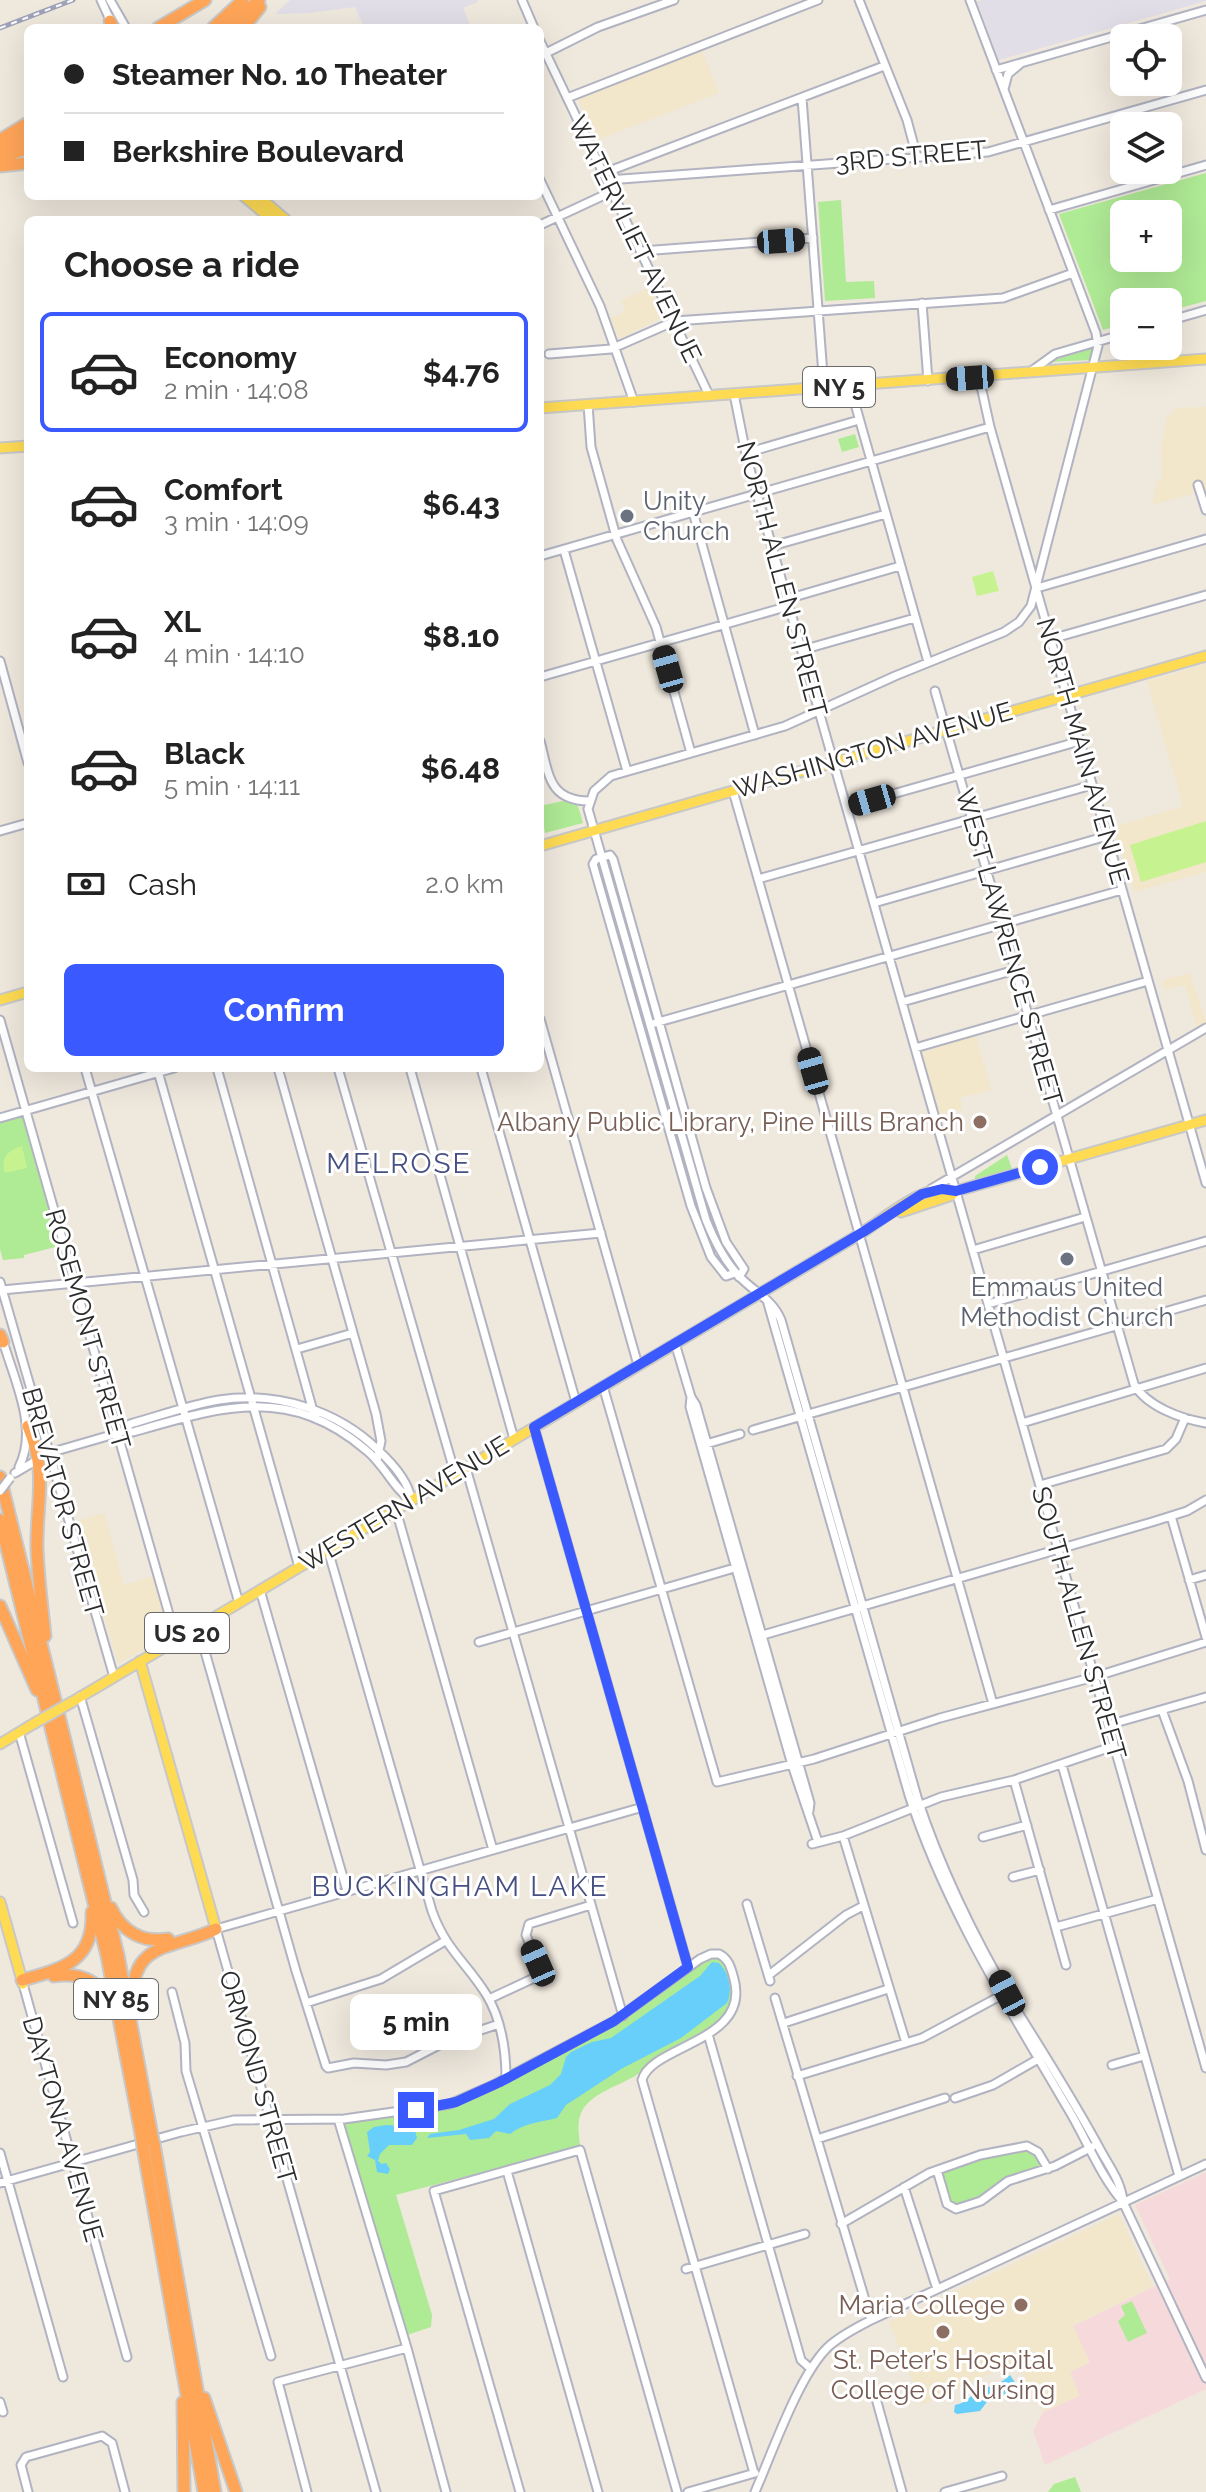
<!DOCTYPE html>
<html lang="en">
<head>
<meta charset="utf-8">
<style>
	:root { --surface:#fff; --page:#f6f6f6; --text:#222; --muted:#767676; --line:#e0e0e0; --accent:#3a59ff }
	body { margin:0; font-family:Raleway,sans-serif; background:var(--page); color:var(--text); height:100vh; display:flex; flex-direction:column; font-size:30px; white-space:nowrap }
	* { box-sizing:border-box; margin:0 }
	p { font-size:26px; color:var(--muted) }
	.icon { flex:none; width:44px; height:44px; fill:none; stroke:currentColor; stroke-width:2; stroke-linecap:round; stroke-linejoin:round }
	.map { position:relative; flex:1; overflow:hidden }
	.side { position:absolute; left:24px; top:216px; width:520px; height:856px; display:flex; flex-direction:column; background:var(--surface); border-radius:12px; box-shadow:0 8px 32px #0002 }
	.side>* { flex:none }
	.guide { position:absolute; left:24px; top:24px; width:520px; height:176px; border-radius:12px; box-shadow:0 8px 32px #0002; display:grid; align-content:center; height:176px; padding:0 40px; background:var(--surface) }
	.controls { position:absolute; left:1110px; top:24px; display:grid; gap:16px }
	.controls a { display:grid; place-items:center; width:72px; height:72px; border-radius:12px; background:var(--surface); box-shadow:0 8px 32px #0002; font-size:40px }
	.end { position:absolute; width:36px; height:36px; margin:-18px; border:10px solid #3a59ff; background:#fff; box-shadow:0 0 0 4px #fff }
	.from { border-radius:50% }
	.bubble { position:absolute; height:56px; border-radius:12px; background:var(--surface); box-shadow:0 8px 32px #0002; font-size:26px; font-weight:700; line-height:56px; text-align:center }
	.car { position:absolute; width:24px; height:48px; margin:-24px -12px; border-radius:10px; box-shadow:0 0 6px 2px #0007; background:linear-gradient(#222 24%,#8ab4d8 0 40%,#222 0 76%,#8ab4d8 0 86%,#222 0) }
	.guide b { display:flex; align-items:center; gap:28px; height:76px; font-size:30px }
	.guide b+b { border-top:2px solid var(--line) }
	.guide i { width:20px; height:20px; background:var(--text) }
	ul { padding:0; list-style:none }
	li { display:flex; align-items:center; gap:24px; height:120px; margin:0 16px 12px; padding:0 24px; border:4px solid transparent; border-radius:12px }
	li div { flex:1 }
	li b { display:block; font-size:30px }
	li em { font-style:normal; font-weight:700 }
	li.active { border-color:var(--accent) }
	li>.icon { width:72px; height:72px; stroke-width:1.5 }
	h2 { padding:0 40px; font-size:36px; line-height:96px }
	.pay { display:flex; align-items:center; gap:20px; height:88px; padding:0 40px; font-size:30px }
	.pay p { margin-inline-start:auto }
	.cta { display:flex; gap:16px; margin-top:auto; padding:16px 40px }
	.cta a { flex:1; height:92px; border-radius:12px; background:var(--accent); color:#fff; font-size:32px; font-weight:700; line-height:92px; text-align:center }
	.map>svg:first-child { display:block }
	.industrial { fill:#e1dee7 }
	.education { fill:#f2e6cb }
	.medical { fill:#f6dadb }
	.green { fill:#afea95; fill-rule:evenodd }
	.pitch { fill:#c6f38f }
	.water { fill:#67cffa }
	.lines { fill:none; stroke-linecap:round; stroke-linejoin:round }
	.minor-casing { stroke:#b1b3c1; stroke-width:11 }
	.major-casing { stroke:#c8c8c8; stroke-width:13 }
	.highway-casing { stroke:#c8c8c8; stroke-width:15 }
	.minor { stroke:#fff; stroke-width:7 }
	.major { stroke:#fedb53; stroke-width:9 }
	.highway { stroke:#ffa558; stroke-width:11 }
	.rail-casing { stroke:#9fa2b8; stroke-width:5 }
	.rail { stroke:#fff; stroke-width:2; stroke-dasharray:6; stroke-linecap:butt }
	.minor-bridge-casing { stroke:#b1b3c1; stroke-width:11; stroke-linecap:butt }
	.major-bridge-casing { stroke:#c8c8c8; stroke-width:13; stroke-linecap:butt }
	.highway-bridge-casing { stroke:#c8c8c8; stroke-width:15; stroke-linecap:butt }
	.minor-bridge { stroke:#fff; stroke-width:7 }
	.major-bridge { stroke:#fedb53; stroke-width:9 }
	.highway-bridge { stroke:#ffa558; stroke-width:11 }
	.route { stroke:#3a59ff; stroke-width:10 }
	.worship-dot { fill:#6b7280; stroke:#fff; stroke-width:3 }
	.education-dot { fill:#8d6e63; stroke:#fff; stroke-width:3 }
	.labels { text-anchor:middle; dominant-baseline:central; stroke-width:6; stroke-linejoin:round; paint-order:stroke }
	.shield { fill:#fff; stroke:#6b6b6b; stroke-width:2 }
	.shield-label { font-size:24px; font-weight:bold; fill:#2c2c2c }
	.street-label { font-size:26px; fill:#2c2c2c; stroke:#fff }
	.worship-label { font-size:26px; fill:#5b616d; stroke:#fff; text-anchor:start }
	.education-label { font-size:26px; fill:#785e54; stroke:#fff; text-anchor:end }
	.neighbourhood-label { font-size:28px; letter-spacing:2px; fill:#475082; stroke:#fff }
</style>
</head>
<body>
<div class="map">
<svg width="1206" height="2492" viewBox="0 0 1206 2492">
	<rect width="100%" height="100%" fill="#efe8dd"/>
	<path class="industrial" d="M290 0H477L478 2 463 8 471 28H364L355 7 310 13 275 14Z
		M982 0H1206V1L999 60 977 2Z"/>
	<path class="education" d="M702 50 719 93 598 140 577 98Z
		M649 287 663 317 619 339 611 318 626 311 621 301Z
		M1206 407V490L1152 505 1157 481 1162 480 1161 449 1167 415 1173 414 1174 408Z
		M1206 664V872L1134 892 1114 827 1183 806 1147 681Z
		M1190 973 1206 1021V1034L1200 1037 1185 985 1165 990 1162 980Z
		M976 1036 991 1090 960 1098 962 1109 940 1115 922 1052Z
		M104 1513 124 1585 153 1576 169 1634 118 1664 77 1521Z
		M1119 2214 1153 2287 1074 2325 1090 2363 1080 2396 1043 2412 1016 2361 922 2405 889 2322Z"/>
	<path class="medical" d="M1206 2172V2389L1045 2465 1033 2431 1043 2412 1080 2396 1070 2372 1090 2362 1073 2326 1170 2279 1135 2205Z"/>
	<path class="green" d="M1206 173V301L1168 311V302H1124V324L1103 330 1059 214ZM1124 214H1168V258H1124Z
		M841 200 846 282 874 281 875 298 825 301 818 202Z
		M1090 349 1094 350 1090 360 1048 362Z
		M855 434 859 447 842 452 838 439Z
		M563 801 578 806 583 823 545 833 540 806Z
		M22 1116 59 1246 24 1255V1258L3 1260 0 1249V1123Z
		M1007 1155 1012 1169 975 1180V1176Z
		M718 1957C726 1962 728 1969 730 1978 733 1989 734 2004 727 2013 707 2037 673 2048 649 2064 643 2068 640 2073 635 2076 618 2086 595 2092 583 2109 576 2121 579 2133 580 2146L396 2195 432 2315 431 2327 407 2335 345 2131 346 2123 456 2106 500 2086 616 2024 698 1965 708 1959Z
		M1025 2148 1036 2154 1041 2162 1036 2170C1026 2173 1013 2175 1004 2180 987 2188 972 2212 950 2204L941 2175 944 2171 993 2154Z
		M1132 2301 1147 2333 1128 2342 1118 2321 1125 2315 1121 2306Z
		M1075 2477 1081 2492H1048L1054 2484Z"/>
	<path class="pitch" d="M993 571 999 591 977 596 972 577Z
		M1206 821V862L1141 882 1130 845Z
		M22 1146 27 1168 5 1173C0 1158 8 1150 22 1146Z"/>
	<path class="water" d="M712 1962 719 1963C729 1973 733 1990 727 2003L681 2038 621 2069 566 2105 557 2118C540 2122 524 2123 510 2134L496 2131 489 2138 470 2140 466 2134 427 2138 430 2134 459 2130 494 2119 510 2104 550 2085 561 2074 566 2057 571 2052 592 2042 611 2038 700 1976Z
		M386 2125 414 2127 417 2138 412 2145H389L380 2154 378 2161 382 2164 386 2163 390 2169 388 2174 377 2172 375 2160 367 2156 370 2152 367 2132 374 2127Z
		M1010 2375 1018 2387 1015 2392 990 2398 980 2411 957 2414 954 2412 955 2405C967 2403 969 2396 979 2391 990 2385 1000 2385 1010 2375Z"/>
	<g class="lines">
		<defs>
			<path id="minor" d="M101 0 112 24
				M110 0 126 28
				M522 0 534 28
				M859 0 907 120 917 157
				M970 0 1096 333 1098 346 1031 606 1019 622 1004 632 895 676 785 726 611 776 594 791 588 809 706 1220C714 1240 723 1259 738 1275 753 1292 772 1298 781 1320L917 1797C942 1873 980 1949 1021 2017 1049 2062 1077 2106 1102 2153 1111 2169 1122 2184 1123 2202
				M540 41 709 395
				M540 56 598 27 674 0
				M996 70 1206 10
				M1004 89 1008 74 1020 64
				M567 98 818 0
				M802 98 824 388
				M604 173 884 66
				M540 180 600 306 634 402
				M608 180 988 152 1206 90
				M1049 210 1206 165
				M540 225 613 191
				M642 251 813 238
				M922 303 928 381
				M1168 321 1206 310
				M549 354 611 349 675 321 1003 298 1073 273
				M1030 372 1055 354 1124 334
				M979 377 990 427 1206 1183
				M850 386 928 662
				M734 394 747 459 1206 2068
				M588 404 591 447 617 540 656 627 691 753
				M746 453 859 420
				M1198 485 1206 510
				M693 512 755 735
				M772 546 886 514
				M564 550 627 771
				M540 556 990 427
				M1037 588 1206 539
				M787 599 900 566
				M1051 639 1206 595
				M802 650 915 618
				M0 661 28 763
				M540 677 789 606
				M935 691 1134 1384C1147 1407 1182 1419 1206 1423
				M540 741C549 774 548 800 589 801
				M733 791 993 1704
				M847 807 1080 741
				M0 831 28 823
				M758 879 1092 785
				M874 903 1107 836
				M902 1002 1015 970
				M540 1019 638 1365
				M0 1020 176 1639
				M655 1023 1122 890
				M915 1048 1148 981
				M85 1068 239 1603
				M157 1068 299 1567
				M217 1068 315 1418
				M278 1068 376 1414 381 1441 377 1460
				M338 1068 455 1474
				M410 1068 514 1439
				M481 1068 576 1402
				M0 1118 174 1068
				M931 1189 1206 1028
				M973 1250 1085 1217
				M735 1273 726 1276 711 1257 691 1206 593 864 596 859 610 855 613 859 706 1188 726 1242 744 1269 739 1277
				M0 1282 114 1677
				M2 1290 601 1233
				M767 1300 909 1795C945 1907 1008 2006 1067 2107 1086 2138 1100 2176 1123 2202L1206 2378
				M988 1304 1206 1241
				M3 1341C14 1380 39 1428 19 1467
				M675 1343 691 1397 696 1405 810 1803 809 1811
				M297 1349 353 1333
				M603 1386 717 1782 814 1759 940 1718 1094 1677 1206 1642
				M691 1397 690 1407 792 1765 818 1842
				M1022 1423 1206 1368
				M534 1427 688 1967
				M753 1430 1206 1300
				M125 1431 130 1424C159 1416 189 1405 219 1400 276 1391 337 1410 378 1450 392 1463 409 1481 411 1500
				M703 1445 740 1434
				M466 1468 623 2016
				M15 1473 49 1453 125 1431 133 1432C220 1407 288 1384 366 1450 384 1464 393 1488 411 1500
				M1040 1485 1166 1449 1176 1439 1185 1418
				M396 1510 493 1850
				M1171 1516 1206 1637
				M328 1550 432 1911C446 1950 466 1962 486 1994 502 2020 506 2049 506 2079
				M1189 1580 1206 1575
				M260 1590 347 1891
				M198 1627 296 1971 326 2066 328 2068 354 2063 386 2065 406 2062 445 2042 499 2024
				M756 1637 1152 1522 1187 1511 1206 1500
				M479 1642 738 1567
				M80 1696 133 1880 134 1895 144 1912
				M1162 1710 1188 1781 1206 1850
				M1108 1725 1206 1697
				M19 1732 73 1923
				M1062 1765 1179 2176
				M1014 1780 1066 1965
				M843 1836 906 2043
				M983 1837 1027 1825
				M812 1844 843 1836 941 1797 1014 1780 1114 1746
				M1013 1877 1040 1870
				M747 1904 770 1981
				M1056 1927 1158 1899
				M769 1975 846 1915 863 1906
				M23 1984 127 2357
				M172 1992 185 2043 186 2071 271 2356
				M775 1998 871 2320
				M489 1999 532 1979 538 1974V1964L526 1935 529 1924 591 1905
				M306 2003 381 1979 445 1941
				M784 2023 888 1989
				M708 2034 801 2360 811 2369
				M1112 2065 1144 2056
				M797 2076 922 2038 1002 1995
				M955 2098 993 2085 1040 2058
				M338 2119 407 2348 446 2492
				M817 2139 945 2098
				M0 2153 63 2377
				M937 2170 947 2204 956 2209 981 2201 1008 2181 1055 2166 1092 2147
				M507 2171 598 2492
				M0 2183 181 2132 234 2120 344 2119 450 2104 493 2085 614 2021 700 1959 711 1954H719C729 1959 731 1968 734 1979 751 2042 651 2045 642 2080L754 2473
				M904 2187 937 2289
				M841 2224 929 2173 980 2155 1027 2146 1038 2152 1048 2169
				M686 2269 805 2234
				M872 2384 902 2492
				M0 2402 3 2412
				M28 2492 21 2465 26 2457 102 2436 112 2443 125 2492
				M307 2492 278 2382 407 2348
				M376 2492 216 1929 643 1807
				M520 2492 434 2191 580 2150 677 2492
				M688 2492 755 2473
				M755 2492C772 2453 799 2375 828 2347 841 2335 856 2328 871 2320L1206 2164
				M945 2492 1002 2476"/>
			<path id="major" d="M244 196 272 220
				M258 196 286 220
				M540 408 1206 359
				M0 448 28 446
				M540 846 1206 656
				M0 1000 28 992
				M901 1212 952 1195 956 1191 1206 1120
				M140 1661 216 1929
				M72 1702 860 1234C886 1218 925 1181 956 1191
				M0 1744 33 1724
				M0 1902 23 1984"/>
			<path id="highway" d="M110 21 113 28
				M158 28 205 0
				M213 28 243 0
				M229 28 259 0
				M243 28 260 7
				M0 140 28 123
				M0 147 28 137
				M0 158 28 148
				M0 166 28 163
				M0 1335 3 1342
				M28 1426C48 1473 36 1502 37 1549 38 1578 42 1607 45 1636
				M0 1477 118 1955 152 2136
				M0 1520 107 1956 142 2139
				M0 1606 37 1690
				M111 1908C122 1932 143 1943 168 1939
				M54 1976C81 1971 104 1984 114 2008
				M22 1980C62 1969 94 1962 92 1912
				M133 2001C130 1940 176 1949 216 1929
				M154 2144 215 2492
				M143 2147 204 2492
				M204 2398 236 2492
				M183 2402 184 2492"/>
		</defs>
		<use href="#minor" class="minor-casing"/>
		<use href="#major" class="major-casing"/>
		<use href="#highway" class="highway-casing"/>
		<use href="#minor" class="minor"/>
		<use href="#major" class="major"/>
		<use href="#highway" class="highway"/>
		<defs>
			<path id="rail" d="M0 28 73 0"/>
		</defs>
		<use href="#rail" class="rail-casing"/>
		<use href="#rail" class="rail"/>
		<defs>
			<path id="minor-bridge" d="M0 1491 10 1478"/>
			<path id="major-bridge" d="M33 1724 72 1702"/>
			<path id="highway-bridge" d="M152 2136 154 2144
				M142 2139 143 2147"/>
		</defs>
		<use href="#minor-bridge" class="minor-bridge-casing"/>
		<use href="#major-bridge" class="major-bridge-casing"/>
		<use href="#highway-bridge" class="highway-bridge-casing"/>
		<use href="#minor-bridge" class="minor-bridge"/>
		<use href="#major-bridge" class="major-bridge"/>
		<use href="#highway-bridge" class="highway-bridge"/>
	</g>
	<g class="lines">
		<path class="route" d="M416 2110 456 2102 500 2082 614 2021 688 1967 534 1427 863 1232 922 1194 942 1189 956 1191 1040 1167"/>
	</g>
	<g class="worship-dot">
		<circle cx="627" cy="516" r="8"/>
		<circle cx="1067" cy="1259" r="8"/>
	</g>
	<g class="education-dot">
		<circle cx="980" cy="1122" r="8"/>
		<circle cx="1021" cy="2305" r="8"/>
		<circle cx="943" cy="2332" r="8"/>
	</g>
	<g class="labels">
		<g class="shield">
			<rect x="803" y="367" width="72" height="40" rx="6"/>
			<rect x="145" y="1613" width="84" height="40" rx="6"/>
			<rect x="74" y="1979" width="84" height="40" rx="6"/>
		</g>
		<g class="shield-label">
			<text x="839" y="387">NY 5</text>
			<text x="187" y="1633">US 20</text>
			<text x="116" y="1999">NY 85</text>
		</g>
		<g class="street-label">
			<text transform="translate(911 156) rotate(-5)">3RD STREET</text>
			<text transform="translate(635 239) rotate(64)">WATERVLIET AVENUE</text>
			<text transform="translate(782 579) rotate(75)">NORTH ALLEN STREET</text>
			<text transform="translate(873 750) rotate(-16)">WASHINGTON AVENUE</text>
			<text transform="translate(1083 751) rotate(74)">NORTH MAIN AVENUE</text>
			<text transform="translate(1009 947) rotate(74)">WEST LAWRENCE STREET</text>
			<text transform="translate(88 1329) rotate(74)">ROSEMONT STREET</text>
			<text transform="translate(63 1502) rotate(74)">BREVATOR STREET</text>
			<text transform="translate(404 1504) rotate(-31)">WESTERN AVENUE</text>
			<text transform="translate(1079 1623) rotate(74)">SOUTH ALLEN STREET</text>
			<text transform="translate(258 2077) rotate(74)">ORMOND STREET</text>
			<text transform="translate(63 2129) rotate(74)">DAYTONA AVENUE</text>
		</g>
		<g class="worship-label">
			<text x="643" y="501">Unity<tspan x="643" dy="30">Church</tspan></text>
			<text x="1067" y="1287" text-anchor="middle">Emmaus United<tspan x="1067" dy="30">Methodist Church</tspan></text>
		</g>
		<g class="education-label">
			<text x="964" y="1122">Albany Public Library, Pine Hills Branch</text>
			<text x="1005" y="2305">Maria College</text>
			<text x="943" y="2360" text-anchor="middle">St. Peter’s Hospital<tspan x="943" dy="30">College of Nursing</tspan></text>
		</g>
		<g class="neighbourhood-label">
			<text x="399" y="1163">MELROSE</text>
			<text x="460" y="1886">BUCKINGHAM LAKE</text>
		</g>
	</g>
</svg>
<div class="controls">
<a><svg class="icon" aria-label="locate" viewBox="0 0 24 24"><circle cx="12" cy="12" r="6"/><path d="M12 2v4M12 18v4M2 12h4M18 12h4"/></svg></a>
<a><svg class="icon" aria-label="layers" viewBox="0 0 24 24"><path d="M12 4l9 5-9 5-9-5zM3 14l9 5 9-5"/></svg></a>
<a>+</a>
<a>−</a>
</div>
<i class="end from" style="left:1040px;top:1167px"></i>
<i class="end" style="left:416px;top:2110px"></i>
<div class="bubble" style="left:350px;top:1994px;width:132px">5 min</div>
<i class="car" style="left:781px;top:241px;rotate:86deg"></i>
<i class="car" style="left:970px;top:378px;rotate:266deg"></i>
<i class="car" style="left:668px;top:669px;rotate:344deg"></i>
<i class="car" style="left:872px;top:800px;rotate:254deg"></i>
<i class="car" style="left:813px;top:1071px;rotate:344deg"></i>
<i class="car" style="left:538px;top:1963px;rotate:336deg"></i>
<i class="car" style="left:1007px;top:1993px;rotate:332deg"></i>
<div class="guide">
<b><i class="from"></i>Steamer No. 10 Theater</b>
<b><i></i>Berkshire Boulevard</b>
</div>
<section class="side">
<h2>Choose a ride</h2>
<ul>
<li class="active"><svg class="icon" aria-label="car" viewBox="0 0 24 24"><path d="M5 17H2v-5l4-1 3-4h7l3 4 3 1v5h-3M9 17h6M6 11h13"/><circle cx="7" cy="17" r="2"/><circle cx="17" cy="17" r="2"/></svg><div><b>Economy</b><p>2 min · 14:08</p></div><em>$4.76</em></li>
<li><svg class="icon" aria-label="car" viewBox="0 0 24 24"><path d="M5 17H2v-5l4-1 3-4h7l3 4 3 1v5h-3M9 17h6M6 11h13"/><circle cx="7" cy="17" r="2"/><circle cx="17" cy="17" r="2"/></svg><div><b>Comfort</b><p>3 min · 14:09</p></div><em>$6.43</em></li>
<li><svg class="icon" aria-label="car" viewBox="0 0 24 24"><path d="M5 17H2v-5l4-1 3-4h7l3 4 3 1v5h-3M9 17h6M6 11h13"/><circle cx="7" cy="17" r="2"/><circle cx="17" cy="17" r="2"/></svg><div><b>XL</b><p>4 min · 14:10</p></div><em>$8.10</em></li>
<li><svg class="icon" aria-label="car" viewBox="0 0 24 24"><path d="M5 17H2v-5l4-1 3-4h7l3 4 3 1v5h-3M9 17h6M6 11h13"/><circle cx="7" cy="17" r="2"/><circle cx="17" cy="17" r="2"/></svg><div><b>Black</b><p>5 min · 14:11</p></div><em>$6.48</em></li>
</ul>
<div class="pay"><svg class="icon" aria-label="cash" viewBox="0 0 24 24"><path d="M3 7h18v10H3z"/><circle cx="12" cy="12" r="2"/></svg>Cash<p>2.0 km</p></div>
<div class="cta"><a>Confirm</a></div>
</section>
</div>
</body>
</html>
